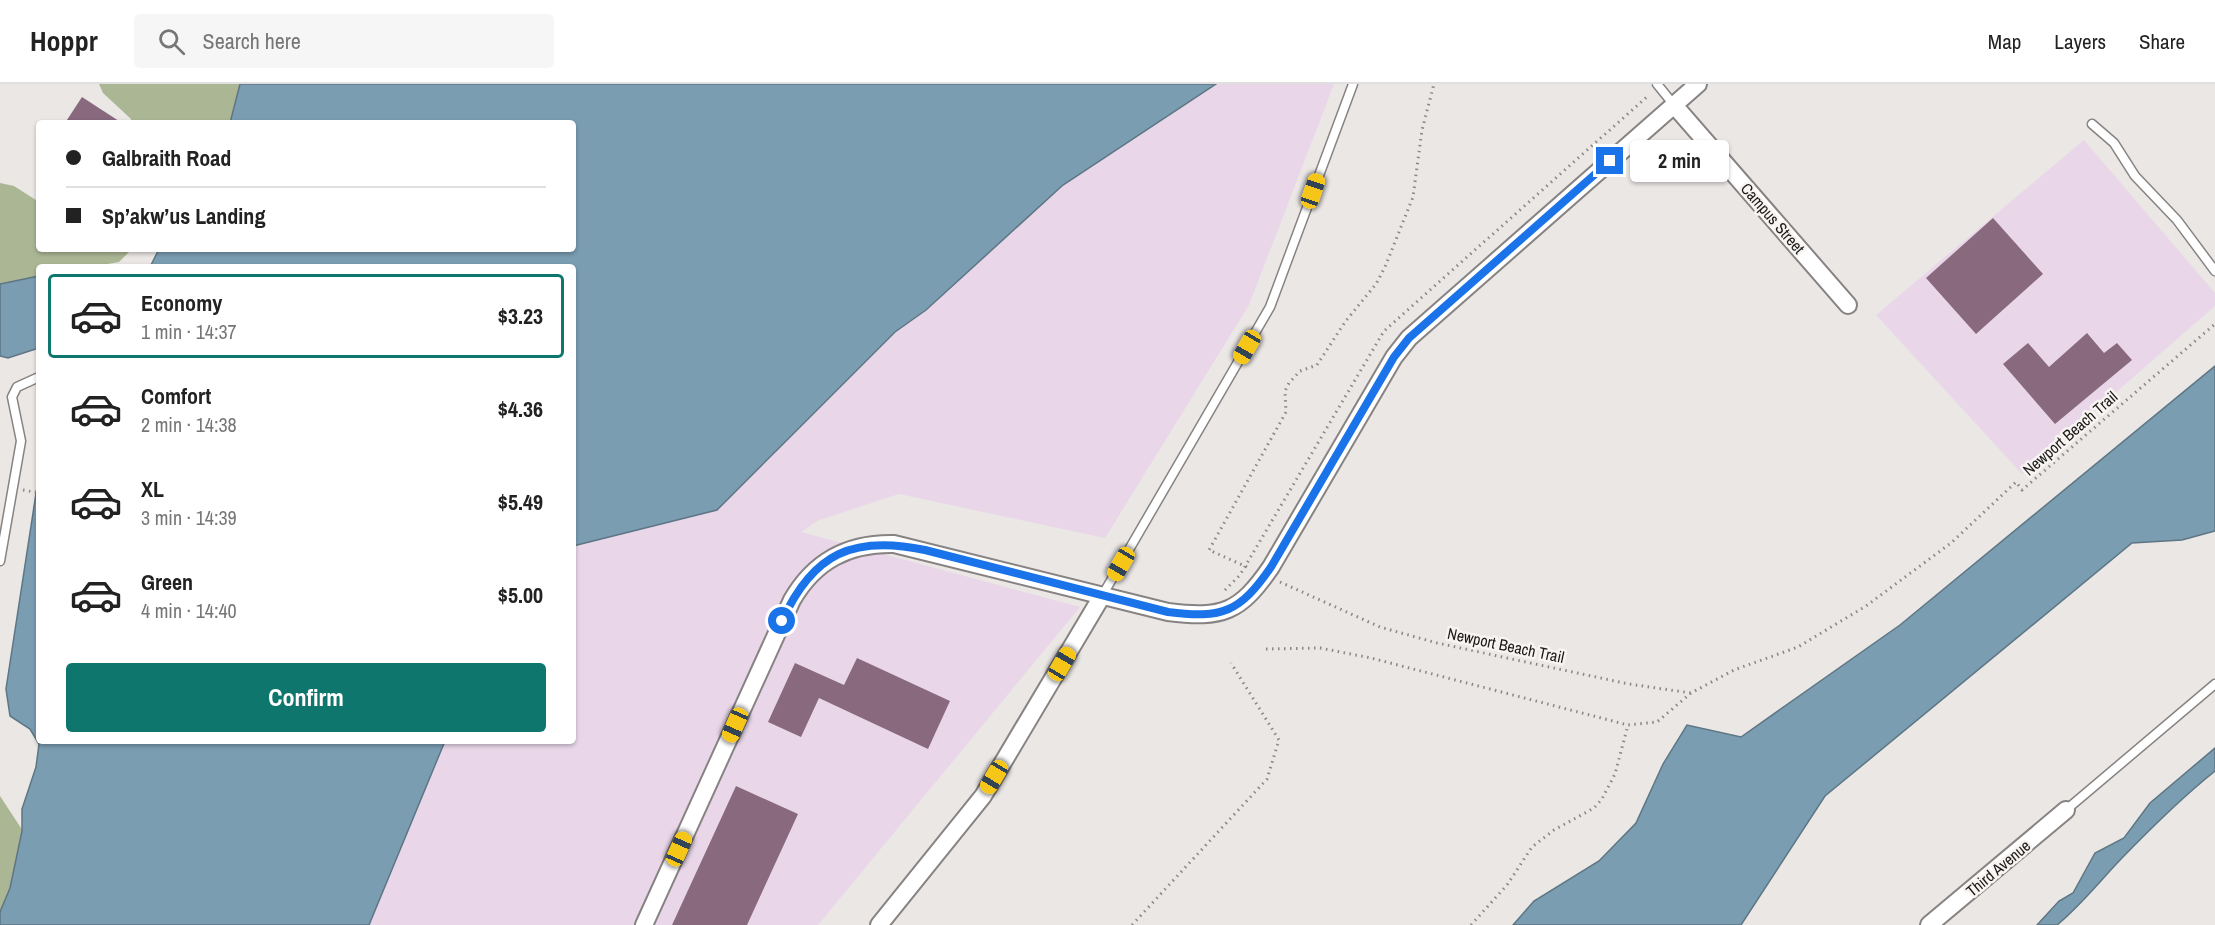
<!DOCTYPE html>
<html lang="en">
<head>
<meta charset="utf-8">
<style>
	:root { --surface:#fff; --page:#f6f6f6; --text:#222; --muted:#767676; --line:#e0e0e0; --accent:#0f766e }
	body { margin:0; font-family:"Archivo Narrow",sans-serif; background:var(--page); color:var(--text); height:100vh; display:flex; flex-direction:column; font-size:22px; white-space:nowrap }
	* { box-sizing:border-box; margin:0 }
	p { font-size:20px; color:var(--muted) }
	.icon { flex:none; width:33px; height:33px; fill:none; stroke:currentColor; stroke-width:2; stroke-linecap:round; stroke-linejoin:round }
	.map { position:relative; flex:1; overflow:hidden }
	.drawer { position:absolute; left:36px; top:180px; width:540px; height:480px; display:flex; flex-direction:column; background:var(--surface); border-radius:6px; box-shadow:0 2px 4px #0004 }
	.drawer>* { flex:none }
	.guide { position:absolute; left:36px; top:36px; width:540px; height:132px; border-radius:6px; box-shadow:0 2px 4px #0004; display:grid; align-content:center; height:132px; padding:0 30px; background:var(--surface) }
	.end { position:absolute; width:27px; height:27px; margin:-14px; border:8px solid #1a73e8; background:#fff; box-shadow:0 0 0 3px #fff }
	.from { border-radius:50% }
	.bubble { position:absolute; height:42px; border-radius:6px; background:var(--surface); box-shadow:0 2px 4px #0004; font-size:20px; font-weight:800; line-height:42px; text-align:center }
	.car { position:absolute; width:18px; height:36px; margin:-18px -9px; border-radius:8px; box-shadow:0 0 4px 2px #0007; background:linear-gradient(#f5c518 24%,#345 0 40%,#f5c518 0 76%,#345 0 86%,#f5c518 0) }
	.guide b { display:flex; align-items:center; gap:21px; height:57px; font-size:22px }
	.guide b+b { border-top:2px solid var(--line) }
	.guide i { width:15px; height:15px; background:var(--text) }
	ul { padding:10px 0 0; list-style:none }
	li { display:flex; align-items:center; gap:18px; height:84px; margin:0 12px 9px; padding:0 18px; border:3px solid transparent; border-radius:6px }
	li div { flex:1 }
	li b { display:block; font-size:22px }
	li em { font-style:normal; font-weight:800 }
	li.current { border-color:var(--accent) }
	li>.icon { width:54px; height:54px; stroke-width:1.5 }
	.cta { display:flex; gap:12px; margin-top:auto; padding:12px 30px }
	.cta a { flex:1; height:69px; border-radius:6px; background:var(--accent); color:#fff; font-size:24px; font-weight:800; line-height:69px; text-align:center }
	header { display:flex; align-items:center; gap:36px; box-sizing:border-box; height:84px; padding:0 30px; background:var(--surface); border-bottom:2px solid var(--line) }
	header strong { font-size:28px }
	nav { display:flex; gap:33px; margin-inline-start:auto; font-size:21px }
	.search { width:420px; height:54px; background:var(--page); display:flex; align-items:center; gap:15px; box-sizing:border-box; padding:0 21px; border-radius:6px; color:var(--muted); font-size:22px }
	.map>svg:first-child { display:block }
	.industrial { fill:#e9d7e9 }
	.forest { fill:#abb794 }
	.water { fill:#7a9db2; stroke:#5e7684; stroke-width:1.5 }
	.building { fill:#88697d }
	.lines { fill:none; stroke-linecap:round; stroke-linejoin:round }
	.service-casing { stroke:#878382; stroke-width:11 }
	.minor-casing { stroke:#878382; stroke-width:20 }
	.path { stroke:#8a8886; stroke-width:3; stroke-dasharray:1.5 4.5; stroke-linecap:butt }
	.service { stroke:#fff; stroke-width:8 }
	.minor { stroke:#fff; stroke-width:16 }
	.route { stroke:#1a73e8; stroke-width:8 }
	.labels { text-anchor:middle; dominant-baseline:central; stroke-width:5; stroke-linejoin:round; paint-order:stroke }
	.street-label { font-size:16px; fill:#1b1a19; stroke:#f8f4f2 }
</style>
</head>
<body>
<header>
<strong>Hoppr</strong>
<div class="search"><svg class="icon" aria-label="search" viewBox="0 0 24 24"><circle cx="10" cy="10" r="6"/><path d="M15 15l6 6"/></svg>Search here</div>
<nav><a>Map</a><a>Layers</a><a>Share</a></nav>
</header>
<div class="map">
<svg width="2215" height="841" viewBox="0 0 2215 841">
	<rect width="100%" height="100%" fill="#eae7e5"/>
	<path class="industrial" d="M1216 0H1334L1249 221 1105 454 899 410 817 437 801 448 1080 523 818 841H369L445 657H573V462L717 426 895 248 926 226 1063 101Z
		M2084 56 2215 209V222L2022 390 1876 231Z"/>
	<path class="forest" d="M99 0H240L230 39H132L131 35 103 9Z
		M0 99 14 102 39 118V165H132L119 178 90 183H39V192L0 200Z
		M0 712 23 747 10 804 0 828Z"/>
	<path class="water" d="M240 0H1216L1063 101 926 226 895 248 717 426 573 462V183H150L159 165H573V39H230Z
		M39 192V264L8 274 0 272V200Z
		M2215 282V447L2182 456 2132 459 1825 712 1741 841H1513L1534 817 1599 777 1636 739 1663 680 1687 641 1741 653 1900 541Z
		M39 390V657H445L369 841H0V828L10 804 22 747V725L36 683 39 660 30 645 10 632 6 605Z
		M2215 664V687C2181 714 2151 744 2121 775 2099 798 2081 821 2057 841H2037L2059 817 2073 809 2095 769 2124 754 2150 719Z"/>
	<path class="building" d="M82 13 122 39H65Z
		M1993 134 2043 190 1976 250 1926 194Z
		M2087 249 2104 269 2117 259 2132 276 2055 340 2003 280 2028 259 2049 283Z
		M857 574 950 617 928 665 819 614 801 653 768 638 795 579 844 601Z
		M736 702 798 730 747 841H672Z"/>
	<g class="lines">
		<defs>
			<path id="service" d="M1657 0 1674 21
				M2092 40 2114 59 2135 92 2177 136 2215 187
				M0 477 21 357 12 313 17 303 39 293
				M1102 512 1270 223 1353 0
				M2066 726 2215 600"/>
			<path id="minor" d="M1674 21 1848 221
				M644 841 792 516C815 476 849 459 894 460L1168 528C1223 535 1240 528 1271 483L1394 273 1409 254 1698 0
				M879 841 983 712 1102 512
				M1929 841 2066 726"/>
		</defs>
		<use href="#service" class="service-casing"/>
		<use href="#minor" class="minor-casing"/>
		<path class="path" d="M23 406 39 409
			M1247 483 1209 466 1286 328 1285 307 1289 299 1300 287 1317 281 1345 238 1376 200 1385 183 1413 113 1422 46 1434 0
			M1280 498 1380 543 1437 559 1629 600 1691 609
			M1225 506 1240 491 1384 247 1649 11
			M1266 565 1320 564 1371 574 1628 641
			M1132 841 1267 695 1279 656 1231 579
			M1471 841 1507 801 1532 763 1554 746 1594 724 1602 715 1615 690 1628 641 1657 638 1691 609 1734 586 1798 563 1866 522 1951 459 2016 398 2022 406 2215 240"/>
		<use href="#service" class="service"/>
		<use href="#minor" class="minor"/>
	</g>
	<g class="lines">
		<path class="route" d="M782 537C813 469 853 451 925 466L1168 528C1223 535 1240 528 1271 483L1394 273 1409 254 1610 77"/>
	</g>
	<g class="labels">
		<g class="street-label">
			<text transform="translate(1773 134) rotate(49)">Campus Street</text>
			<text transform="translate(2070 349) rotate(-41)">Newport Beach Trail</text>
			<text transform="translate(1506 561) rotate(12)">Newport Beach Trail</text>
			<text transform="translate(1998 784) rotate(-40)">Third Avenue</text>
		</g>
	</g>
</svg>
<i class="end from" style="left:782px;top:537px"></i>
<i class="end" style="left:1610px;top:77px"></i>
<div class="bubble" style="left:1630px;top:56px;width:99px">2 min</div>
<i class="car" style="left:1313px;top:107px;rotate:19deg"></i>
<i class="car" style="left:1247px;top:263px;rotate:210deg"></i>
<i class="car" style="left:1121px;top:480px;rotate:210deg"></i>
<i class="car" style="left:1062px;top:580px;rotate:30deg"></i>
<i class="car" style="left:735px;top:641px;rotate:204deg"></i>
<i class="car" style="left:994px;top:693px;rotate:211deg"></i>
<i class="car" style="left:679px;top:765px;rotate:24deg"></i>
<div class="guide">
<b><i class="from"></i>Galbraith Road</b>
<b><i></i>Sp’akw’us Landing</b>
</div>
<section class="drawer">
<ul>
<li class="current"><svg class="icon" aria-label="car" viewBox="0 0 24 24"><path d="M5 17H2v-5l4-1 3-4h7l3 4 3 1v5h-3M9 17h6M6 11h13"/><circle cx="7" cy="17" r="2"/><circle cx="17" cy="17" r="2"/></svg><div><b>Economy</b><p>1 min · 14:37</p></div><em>$3.23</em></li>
<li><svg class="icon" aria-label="car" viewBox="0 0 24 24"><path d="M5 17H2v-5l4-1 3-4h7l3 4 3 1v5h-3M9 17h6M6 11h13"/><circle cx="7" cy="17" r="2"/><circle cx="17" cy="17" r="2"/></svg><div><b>Comfort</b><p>2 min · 14:38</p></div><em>$4.36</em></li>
<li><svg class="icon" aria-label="car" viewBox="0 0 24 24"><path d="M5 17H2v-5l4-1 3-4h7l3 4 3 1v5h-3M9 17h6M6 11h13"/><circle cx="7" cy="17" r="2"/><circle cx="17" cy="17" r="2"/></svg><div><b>XL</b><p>3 min · 14:39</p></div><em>$5.49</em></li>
<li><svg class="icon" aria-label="car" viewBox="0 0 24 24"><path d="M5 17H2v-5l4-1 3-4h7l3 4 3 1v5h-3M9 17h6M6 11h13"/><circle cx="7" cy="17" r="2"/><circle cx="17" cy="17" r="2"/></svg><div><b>Green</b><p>4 min · 14:40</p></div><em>$5.00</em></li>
</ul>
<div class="cta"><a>Confirm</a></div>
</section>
</div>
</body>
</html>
